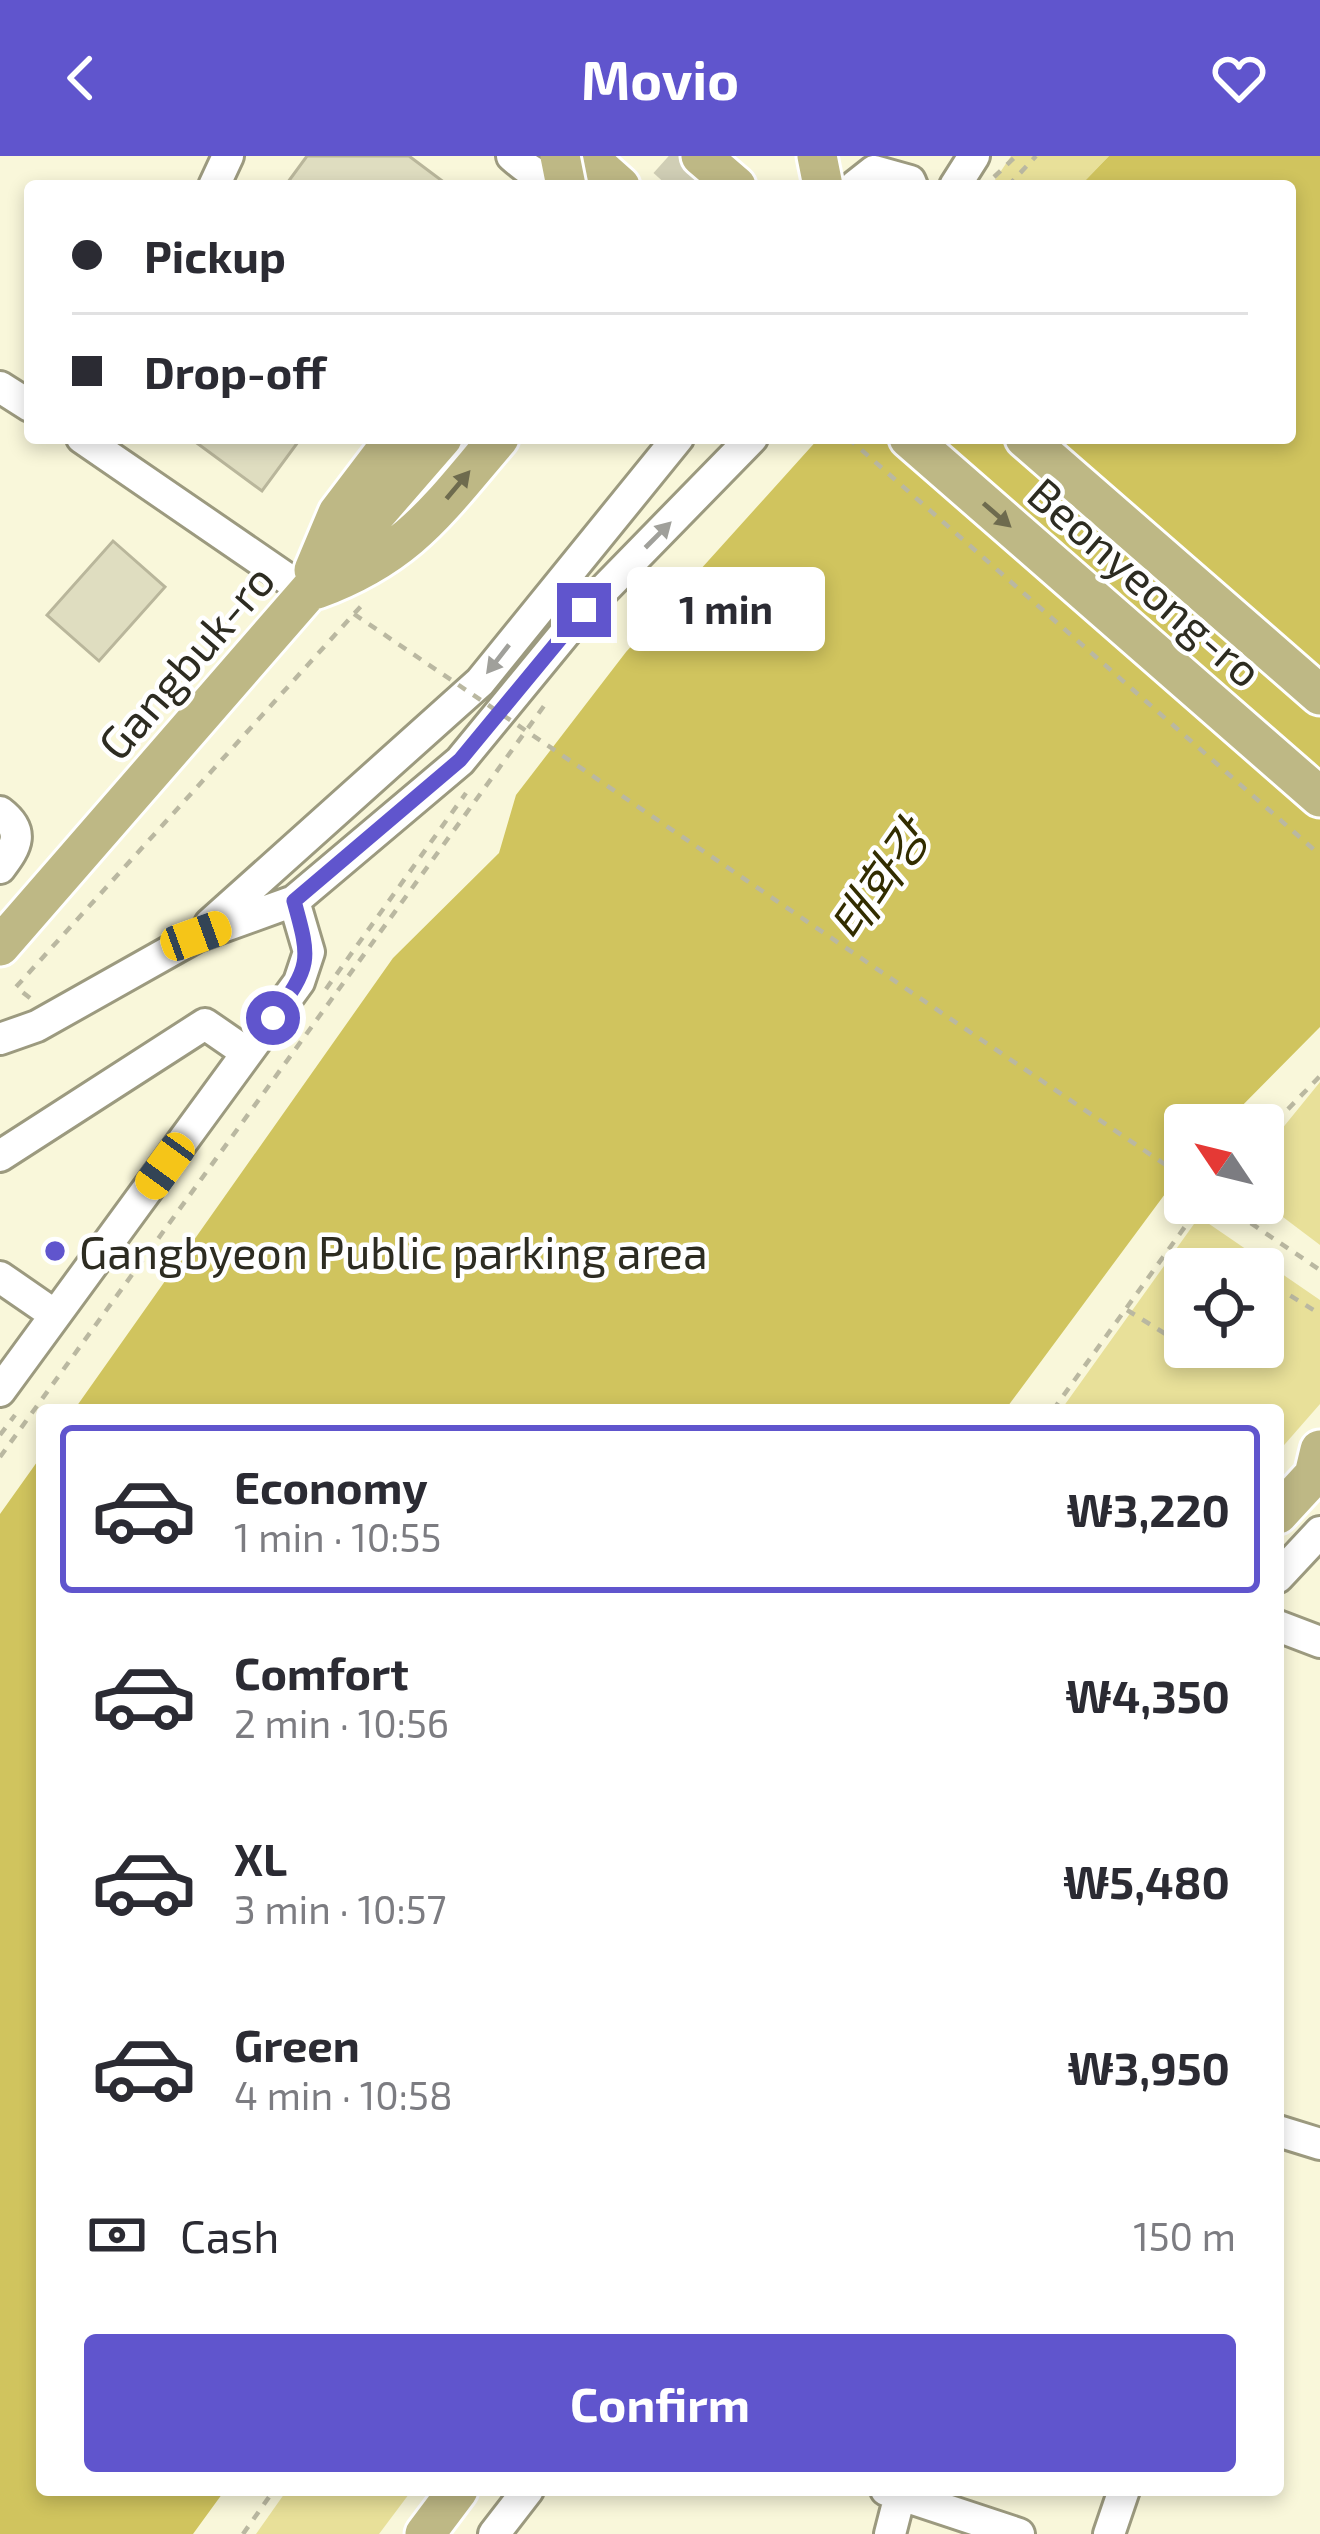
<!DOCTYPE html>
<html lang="en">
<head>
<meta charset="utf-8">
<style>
	:root { --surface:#fff; --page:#f7f7f7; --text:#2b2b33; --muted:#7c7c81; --line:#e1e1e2; --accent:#6055cd }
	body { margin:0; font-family:"Exo 2","Noto Sans KR",sans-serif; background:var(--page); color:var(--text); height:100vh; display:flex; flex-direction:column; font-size:45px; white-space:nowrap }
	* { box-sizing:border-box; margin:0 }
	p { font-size:39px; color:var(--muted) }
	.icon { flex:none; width:66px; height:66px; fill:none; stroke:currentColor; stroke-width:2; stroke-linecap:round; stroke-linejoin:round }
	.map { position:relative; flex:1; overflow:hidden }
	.details { position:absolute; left:36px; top:1248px; width:1248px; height:1092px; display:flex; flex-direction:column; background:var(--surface); border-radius:12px; box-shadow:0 6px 18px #0003 }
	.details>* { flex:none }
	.guide { position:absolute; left:24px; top:24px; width:1272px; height:264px; border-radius:12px; box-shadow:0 6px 18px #0003; display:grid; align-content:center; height:264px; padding:0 48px; background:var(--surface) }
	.needle { width:78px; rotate:305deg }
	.tools { position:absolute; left:1164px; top:948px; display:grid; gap:24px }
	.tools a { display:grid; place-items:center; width:120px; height:120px; border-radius:12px; background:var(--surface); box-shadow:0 6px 18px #0003; font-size:60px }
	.end { position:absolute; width:54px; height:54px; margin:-27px; border:15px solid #6055cd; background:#fff; box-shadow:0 0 0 6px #fff }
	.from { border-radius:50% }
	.bubble { position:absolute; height:84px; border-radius:12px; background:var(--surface); box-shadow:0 6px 18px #0003; font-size:39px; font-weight:700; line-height:84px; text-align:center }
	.car { position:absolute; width:36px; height:72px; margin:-36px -18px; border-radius:15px; box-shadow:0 0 9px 3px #0007; background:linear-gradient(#f5c518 24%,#345 0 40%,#f5c518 0 76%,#345 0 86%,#f5c518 0) }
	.guide b { display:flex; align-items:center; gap:42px; height:114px; font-size:45px }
	.guide b+b { border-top:3px solid var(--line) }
	.guide i { width:30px; height:30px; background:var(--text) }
	ul { padding:21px 0 0; list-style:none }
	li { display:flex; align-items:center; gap:36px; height:168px; margin:0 24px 18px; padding:0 24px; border:6px solid transparent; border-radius:12px }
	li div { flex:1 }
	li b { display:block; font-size:45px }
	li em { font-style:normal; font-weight:700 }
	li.current { border-color:var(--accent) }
	li>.icon { width:108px; height:108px; stroke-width:1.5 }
	.pay { display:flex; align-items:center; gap:30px; height:132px; padding:0 48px; font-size:45px }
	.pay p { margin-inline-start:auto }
	.primary-button { display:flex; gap:24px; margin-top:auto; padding:24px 48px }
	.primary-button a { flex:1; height:138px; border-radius:12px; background:var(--accent); color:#fff; font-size:48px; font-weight:700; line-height:138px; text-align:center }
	header { display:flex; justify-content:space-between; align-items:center; height:156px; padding:0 48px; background:var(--accent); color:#fff; font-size:54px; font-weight:700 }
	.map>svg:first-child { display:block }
	.green { fill:#e8e099; fill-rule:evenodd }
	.water { fill:#d0c45e }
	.building { fill:#dfddc0; stroke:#b9b69b; stroke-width:3 }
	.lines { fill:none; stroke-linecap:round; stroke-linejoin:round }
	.major-tunnel { stroke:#d0ceb5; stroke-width:39; stroke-dasharray:39 20; stroke-linecap:butt }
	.minor-casing { stroke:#9c9a7f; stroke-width:36 }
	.major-casing { stroke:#fff; stroke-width:45 }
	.path { stroke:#bab8a1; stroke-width:4.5; stroke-dasharray:9 9; stroke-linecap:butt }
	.minor { stroke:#fff; stroke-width:30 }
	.major { stroke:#beb885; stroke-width:39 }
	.major-bridge-casing { stroke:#fff; stroke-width:45; stroke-linecap:butt }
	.path-bridge { stroke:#bab8a1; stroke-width:4.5; stroke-dasharray:9 9; stroke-linecap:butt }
	.major-bridge { stroke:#beb885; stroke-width:39 }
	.oneway { fill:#6e6b4e }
	.oneway2 { fill:#a0a09b }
	.route { stroke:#6055cd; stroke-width:15 }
	.poi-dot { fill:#6055cd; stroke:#fff; stroke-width:4.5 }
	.labels { text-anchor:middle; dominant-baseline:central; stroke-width:9; stroke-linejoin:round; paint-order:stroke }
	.street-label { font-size:45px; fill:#2d2c21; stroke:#fff }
	.poi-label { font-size:45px; fill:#2d2c21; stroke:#fff; text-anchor:start }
	.water-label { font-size:48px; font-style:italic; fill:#322d00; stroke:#fff }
</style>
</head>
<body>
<header><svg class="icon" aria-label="back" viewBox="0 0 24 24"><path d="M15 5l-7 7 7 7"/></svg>Movio<svg class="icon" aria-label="heart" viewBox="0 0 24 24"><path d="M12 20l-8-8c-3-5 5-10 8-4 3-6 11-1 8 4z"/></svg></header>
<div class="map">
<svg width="1320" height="2378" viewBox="0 0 1320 2378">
	<rect width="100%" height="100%" fill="#f9f7da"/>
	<path class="green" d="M1011 0H1109L1080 30H991Z
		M1320 926V1089L1263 1046V996Z
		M1199 1061 1320 1144V1248L1278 1296V1254H1061ZM1263 1113V1191H1185V1113Z
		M287 2334H412L379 2378H256Z"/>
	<path class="water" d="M1109 0H1320V871L1223 969H1185V1011L1005 1254H74L393 802 499 697 516 639 626 496 819 282H1290V30H1080Z
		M42 1299V2334H225L193 2378H0V1358Z"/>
	<path class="building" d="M307 0H409L449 30H285Z
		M190 282H301L262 335Z
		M113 385 165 431 99 505 47 459Z"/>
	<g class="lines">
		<path class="major-tunnel" d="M668 30 695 0"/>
		<defs>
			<path id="minor" d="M512 0C538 23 551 29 577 2
				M214 30 228 0
				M855 30 874 15 910 25 912 30
				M955 30 974 0
				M0 231 30 250
				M82 282 308 437
				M0 656C25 675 17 690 0 712
				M210 768 480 526 678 282
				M0 883 37 870 197 780 294 745 460 605 584 454 752 282
				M0 1000 205 868 247 897
				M0 1121 55 1159
				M0 1235 299 826 309 796 294 745
				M1278 1421 1320 1376
				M1278 1470 1320 1486
				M1278 1975 1320 1988
				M886 2334 1019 2378
				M494 2378 528 2334
				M890 2378 900 2339
				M1109 2378 1124 2334"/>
			<path id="major" d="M586 0 620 30
				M701 0 736 30
				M817 0 823 30
				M909 282 1320 641
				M1025 282 1320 539
				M314 414 338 357 395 282
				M317 433C409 399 438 353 499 282
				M0 790 442 282
				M1278 1358 1314 1319 1320 1294
				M425 2378 458 2334"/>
		</defs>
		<use href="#minor" class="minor-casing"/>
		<use href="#major" class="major-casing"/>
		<path class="path" d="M994 21 1016 0
			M1008 30 1036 0
			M848 282 1320 699
			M326 833 466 637
			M30 842 16 831 362 449
			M1263 979 1320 920
			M1221 1047 1320 1114
			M1263 1141 1273 1129 1320 1158
			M1127 1154 1172 1182 1185 1184
			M1053 1254 1202 1047
			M0 1279 15 1259
			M0 1301 549 543
			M243 2378 274 2334"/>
		<use href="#minor" class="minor"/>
		<use href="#major" class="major"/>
		<defs>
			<path id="major-bridge" d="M560 0 566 30"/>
		</defs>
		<use href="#major-bridge" class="major-bridge-casing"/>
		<path class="path-bridge" d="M354 458 1185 1022"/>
		<use href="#major-bridge" class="major-bridge"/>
	</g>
	<defs><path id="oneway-solid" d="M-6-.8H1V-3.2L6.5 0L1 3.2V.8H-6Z" transform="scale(3)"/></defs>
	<g class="oneway">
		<use href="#oneway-solid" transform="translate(458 329) rotate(-50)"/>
		<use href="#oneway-solid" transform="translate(997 359) rotate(41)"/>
	</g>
	<g class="oneway2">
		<use href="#oneway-solid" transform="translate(658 379) rotate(-45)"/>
		<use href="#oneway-solid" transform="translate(498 503) rotate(128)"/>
	</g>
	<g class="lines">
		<path class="route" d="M273 862C311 809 311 806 294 745L460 604 584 454"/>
	</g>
	<circle class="poi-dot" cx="55" cy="1095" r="12"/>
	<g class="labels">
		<g class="street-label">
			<text transform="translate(1146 425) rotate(41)">Beonyeong-ro</text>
			<text transform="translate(185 505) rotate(-49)">Gangbuk-ro</text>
		</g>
		<g class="poi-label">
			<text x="79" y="1095">Gangbyeon Public parking area</text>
		</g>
		<g class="water-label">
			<text transform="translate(878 725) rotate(-55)">태화강</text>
		</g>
	</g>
</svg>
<div class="tools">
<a><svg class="needle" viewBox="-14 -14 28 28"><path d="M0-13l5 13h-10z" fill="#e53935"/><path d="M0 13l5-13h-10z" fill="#7c7c81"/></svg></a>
<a><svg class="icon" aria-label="locate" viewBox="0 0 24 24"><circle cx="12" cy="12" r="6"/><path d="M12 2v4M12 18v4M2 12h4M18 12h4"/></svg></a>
</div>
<i class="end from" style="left:273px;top:862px"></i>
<i class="end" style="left:584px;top:454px"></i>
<div class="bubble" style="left:627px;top:411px;width:198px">1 min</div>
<i class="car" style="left:196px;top:780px;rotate:70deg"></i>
<i class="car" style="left:165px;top:1010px;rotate:216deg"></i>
<div class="guide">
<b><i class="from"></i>Pickup</b>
<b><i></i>Drop-off</b>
</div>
<section class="details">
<ul>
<li class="current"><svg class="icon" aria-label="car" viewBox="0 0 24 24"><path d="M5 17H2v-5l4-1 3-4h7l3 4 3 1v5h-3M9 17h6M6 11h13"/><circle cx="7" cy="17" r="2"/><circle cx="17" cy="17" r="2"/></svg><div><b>Economy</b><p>1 min · 10:55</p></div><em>₩3,220</em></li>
<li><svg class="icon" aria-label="car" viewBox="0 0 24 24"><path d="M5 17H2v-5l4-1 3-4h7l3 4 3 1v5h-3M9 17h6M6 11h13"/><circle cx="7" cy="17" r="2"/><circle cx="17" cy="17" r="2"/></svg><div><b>Comfort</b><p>2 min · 10:56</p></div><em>₩4,350</em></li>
<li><svg class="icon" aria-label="car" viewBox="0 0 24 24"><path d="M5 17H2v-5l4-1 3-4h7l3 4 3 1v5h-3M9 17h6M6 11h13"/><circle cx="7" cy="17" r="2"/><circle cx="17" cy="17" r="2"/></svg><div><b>XL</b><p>3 min · 10:57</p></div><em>₩5,480</em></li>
<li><svg class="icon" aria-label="car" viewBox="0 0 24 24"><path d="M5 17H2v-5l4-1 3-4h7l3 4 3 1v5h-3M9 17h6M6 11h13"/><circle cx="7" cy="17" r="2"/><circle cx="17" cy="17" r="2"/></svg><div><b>Green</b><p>4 min · 10:58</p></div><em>₩3,950</em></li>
</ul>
<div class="pay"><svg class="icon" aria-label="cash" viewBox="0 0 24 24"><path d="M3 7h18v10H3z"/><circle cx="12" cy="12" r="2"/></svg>Cash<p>150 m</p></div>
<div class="primary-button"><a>Confirm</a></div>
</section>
</div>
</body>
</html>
